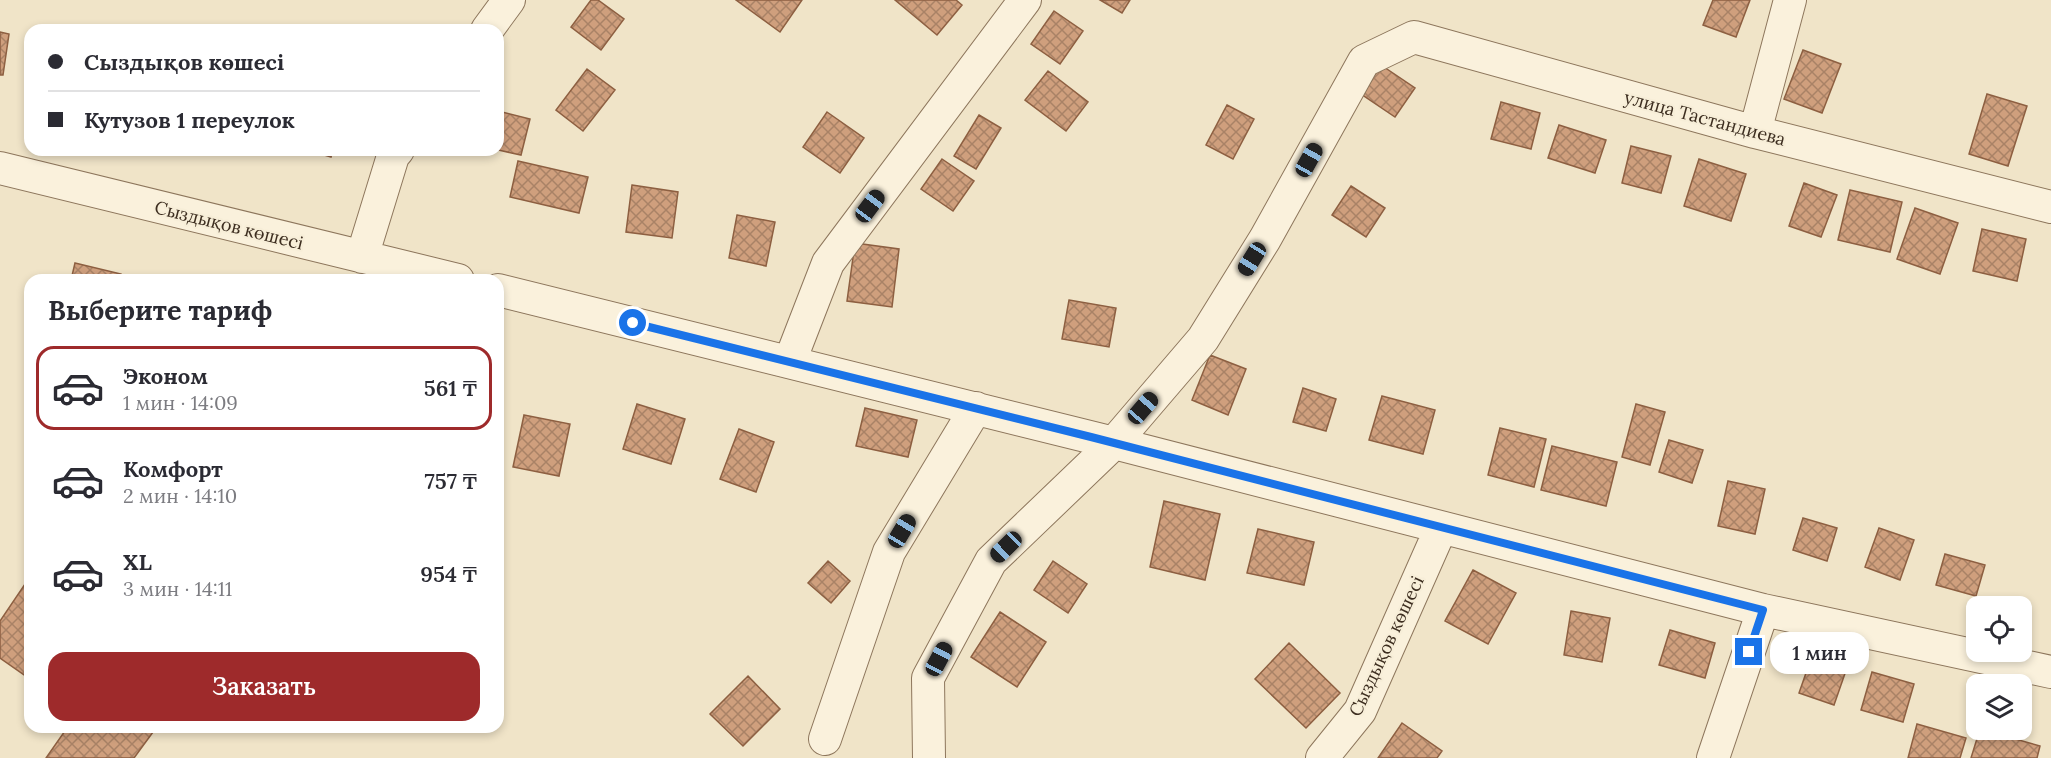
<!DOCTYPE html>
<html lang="ru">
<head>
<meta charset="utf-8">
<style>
	:root { --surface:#fff; --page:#f2f2f3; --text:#2b2b33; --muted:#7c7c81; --line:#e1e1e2; --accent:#9e2a2b }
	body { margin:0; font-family:Lora,serif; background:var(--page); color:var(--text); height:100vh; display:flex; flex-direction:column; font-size:22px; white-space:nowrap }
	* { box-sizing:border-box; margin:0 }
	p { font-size:20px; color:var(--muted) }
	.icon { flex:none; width:33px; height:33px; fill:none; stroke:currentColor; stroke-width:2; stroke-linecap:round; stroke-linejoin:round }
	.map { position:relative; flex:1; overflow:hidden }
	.details { position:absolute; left:24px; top:274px; width:480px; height:459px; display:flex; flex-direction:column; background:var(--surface); border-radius:18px; box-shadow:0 3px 9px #0003 }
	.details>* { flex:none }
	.hud { position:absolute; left:24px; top:24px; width:480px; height:132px; border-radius:18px; box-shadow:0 3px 9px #0003; display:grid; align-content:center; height:132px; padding:0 24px; background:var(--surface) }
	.tools { position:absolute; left:1966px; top:596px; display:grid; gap:12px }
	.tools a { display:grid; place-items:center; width:66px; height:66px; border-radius:12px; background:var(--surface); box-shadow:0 3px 9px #0003; font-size:30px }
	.end { position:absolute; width:27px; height:27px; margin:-14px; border:8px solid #1a73e8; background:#fff; box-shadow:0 0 0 3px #fff }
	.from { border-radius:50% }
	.bubble { position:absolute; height:42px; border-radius:18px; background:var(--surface); box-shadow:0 3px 9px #0003; font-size:20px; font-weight:600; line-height:42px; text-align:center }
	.car { position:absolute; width:18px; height:36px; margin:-18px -9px; border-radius:8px; box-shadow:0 0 4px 2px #0007; background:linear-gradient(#222 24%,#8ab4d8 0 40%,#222 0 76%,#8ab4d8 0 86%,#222 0) }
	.hud b { display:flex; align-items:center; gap:21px; height:57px; font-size:22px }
	.hud b+b { border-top:2px solid var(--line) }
	.hud i { width:15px; height:15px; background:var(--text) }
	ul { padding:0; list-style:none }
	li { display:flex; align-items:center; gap:18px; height:84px; margin:0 12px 9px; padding:0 12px; border:3px solid transparent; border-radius:18px }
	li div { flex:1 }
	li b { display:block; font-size:22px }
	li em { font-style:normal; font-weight:600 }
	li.current { border-color:var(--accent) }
	li>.icon { width:54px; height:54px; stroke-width:1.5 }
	h2 { padding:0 24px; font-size:27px; line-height:72px }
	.button { display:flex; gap:12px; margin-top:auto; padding:12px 24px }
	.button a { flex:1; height:69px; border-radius:18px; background:var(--accent); color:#fff; font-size:24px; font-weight:600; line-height:69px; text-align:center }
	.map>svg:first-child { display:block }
	.building { fill:url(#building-cross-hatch); stroke:#8d5f41; stroke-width:1.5 }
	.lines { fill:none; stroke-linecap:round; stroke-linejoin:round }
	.minor-casing { stroke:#8d765c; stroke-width:34 }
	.minor { stroke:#faf1dc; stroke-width:32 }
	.route { stroke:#1a73e8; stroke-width:8 }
	.labels { text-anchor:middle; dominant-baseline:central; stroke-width:4.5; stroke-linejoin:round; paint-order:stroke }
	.street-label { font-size:18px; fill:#3d2e20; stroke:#f7eed8 }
</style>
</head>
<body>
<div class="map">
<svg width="2051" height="758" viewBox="0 0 2051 758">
	<defs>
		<pattern id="building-cross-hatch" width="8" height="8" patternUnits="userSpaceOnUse" patternTransform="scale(1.5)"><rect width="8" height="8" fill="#cf9f7d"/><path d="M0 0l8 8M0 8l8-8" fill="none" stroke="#a98266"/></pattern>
	</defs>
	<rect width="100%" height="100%" fill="#f0e4c8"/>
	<path class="building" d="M591 0H598L624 19 601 50 571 27Z
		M736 0H802L780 32Z
		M895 0H956L962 5 937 35Z
		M1100 0H1130L1122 13Z
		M1713 0H1750L1736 37 1703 25Z
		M1054 11 1083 31 1060 64 1031 44Z
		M0 32 9 34 3 75H0Z
		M1803 50 1841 64 1822 113 1784 99Z
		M1381 65 1415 88 1395 117 1361 94Z
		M587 69 615 90 583 131 556 110Z
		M1048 71 1088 102 1066 131 1025 100Z
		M1987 94 2027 106 2008 166 1969 154Z
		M1501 102 1540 113 1531 149 1491 139Z
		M1227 105 1254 119 1233 159 1206 145Z
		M498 111 530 119 521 155 498 150Z
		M827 112 864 138 840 173 803 147Z
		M979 115 1001 128 976 169 954 156Z
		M1559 125 1606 140 1595 173 1548 158Z
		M1631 146 1671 156 1661 193 1622 183Z
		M308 150H333L331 157Z
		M942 159 974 181 953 211 921 189Z
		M1699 159 1746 174 1731 221 1684 206Z
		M518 161 588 177 579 213 510 197Z
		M1804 183 1837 195 1821 237 1789 226Z
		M632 185 678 192 672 238 626 232Z
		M1351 186 1385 208 1366 237 1332 215Z
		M1850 190 1902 202 1890 252 1838 240Z
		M1915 208 1958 223 1940 274 1897 259Z
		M737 215 775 222 766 266 729 258Z
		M1982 229 2026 239 2017 281 1973 271Z
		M855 243 899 249 892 307 847 301Z
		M75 263 121 274 120 280H71Z
		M1069 300 1116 308 1109 347 1062 339Z
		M1210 355 1246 369 1228 415 1192 400Z
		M1303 388 1336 399 1326 431 1293 422Z
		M1382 396 1435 410 1423 454 1369 440Z
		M637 404 685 419 671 464 623 449Z
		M1636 404 1665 412 1650 465 1622 457Z
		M865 408 917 420 908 457 856 446Z
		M524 415 570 424 559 476 513 467Z
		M1500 428 1546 439 1534 487 1488 475Z
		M739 429 774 442 756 492 720 479Z
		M1669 440 1703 450 1692 483 1659 472Z
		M1552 446 1617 462 1606 506 1541 490Z
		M1728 481 1765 489 1755 534 1718 526Z
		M1164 501 1220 514 1205 580 1150 567Z
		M1803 518 1837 528 1827 561 1793 550Z
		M1879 528 1914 540 1900 580 1865 567Z
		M1258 529 1314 542 1304 585 1247 573Z
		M1945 554 1985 565 1976 596 1936 585Z
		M828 561 850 581 831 603 808 583Z
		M1053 561 1087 584 1068 613 1034 590Z
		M1473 570 1516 593 1488 644 1445 621Z
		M25 584 30 588V679L0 658V621Z
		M1571 611 1610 618 1602 662 1564 655Z
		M1000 612 1046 642 1017 687 971 657Z
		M1670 630 1715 643 1705 678 1659 665Z
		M1289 643 1340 693 1306 728 1255 679Z
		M1814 650 1849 662 1834 705 1799 693Z
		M1872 672 1914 684 1903 722 1861 710Z
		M748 676 780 709 743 746 710 714Z
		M1402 723 1442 751 1437 758H1378Z
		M1917 724 1966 738 1960 758H1908Z
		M67 728H156L134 758H46Z
		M1980 729 2040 746 2037 758H1971Z"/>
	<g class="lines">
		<defs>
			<path id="minor" d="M487 30 509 0
				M1755 132 1790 0
				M0 168 458 280
				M362 257 393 156 398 150
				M498 290 1114 443 1763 610 2051 672
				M790 361 828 263 1025 0
				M825 739 889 552 976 408
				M929 758 928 678 991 561 1114 443 1203 339 1265 239 1364 61 1414 37 1755 132 2051 207
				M1322 758 1360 711 1441 528
				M1713 758 1763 610"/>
		</defs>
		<use href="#minor" class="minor-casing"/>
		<use href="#minor" class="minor"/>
	</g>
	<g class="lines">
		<path class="route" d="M633 323 1091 437 1763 610 1749 652"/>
	</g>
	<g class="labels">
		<g class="street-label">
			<text transform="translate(1705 118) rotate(15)">улица Тастандиева</text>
			<text transform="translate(229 225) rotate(14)">Сыздықов көшесі</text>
			<text transform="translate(1386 646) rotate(-65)">Сыздықов көшесі</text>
		</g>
	</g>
</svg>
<div class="tools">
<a><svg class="icon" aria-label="locate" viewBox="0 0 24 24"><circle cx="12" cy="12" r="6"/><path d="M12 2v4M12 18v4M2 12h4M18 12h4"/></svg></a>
<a><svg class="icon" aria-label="layers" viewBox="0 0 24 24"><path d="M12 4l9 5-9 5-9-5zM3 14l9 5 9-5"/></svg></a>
</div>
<i class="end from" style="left:633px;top:323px"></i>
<i class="end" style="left:1749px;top:652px"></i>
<div class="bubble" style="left:1770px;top:632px;width:99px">1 мин</div>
<i class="car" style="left:1309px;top:160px;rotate:29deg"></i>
<i class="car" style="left:870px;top:206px;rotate:37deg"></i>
<i class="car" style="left:1252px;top:259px;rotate:212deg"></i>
<i class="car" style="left:1143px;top:408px;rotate:41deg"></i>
<i class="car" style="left:902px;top:531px;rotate:31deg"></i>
<i class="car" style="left:1006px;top:547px;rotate:226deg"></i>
<i class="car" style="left:939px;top:659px;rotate:28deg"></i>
<div class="hud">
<b><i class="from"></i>Сыздықов көшесі</b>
<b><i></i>Кутузов 1 переулок</b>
</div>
<section class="details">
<h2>Выберите тариф</h2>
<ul>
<li class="current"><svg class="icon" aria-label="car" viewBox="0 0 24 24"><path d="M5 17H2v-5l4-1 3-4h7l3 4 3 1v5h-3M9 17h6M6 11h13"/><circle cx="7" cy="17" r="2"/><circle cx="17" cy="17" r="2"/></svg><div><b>Эконом</b><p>1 мин · 14:09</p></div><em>561 ₸</em></li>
<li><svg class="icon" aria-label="car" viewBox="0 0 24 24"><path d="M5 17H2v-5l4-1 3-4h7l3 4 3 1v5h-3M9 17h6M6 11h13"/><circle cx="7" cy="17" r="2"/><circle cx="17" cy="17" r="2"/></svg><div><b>Комфорт</b><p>2 мин · 14:10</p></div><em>757 ₸</em></li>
<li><svg class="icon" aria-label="car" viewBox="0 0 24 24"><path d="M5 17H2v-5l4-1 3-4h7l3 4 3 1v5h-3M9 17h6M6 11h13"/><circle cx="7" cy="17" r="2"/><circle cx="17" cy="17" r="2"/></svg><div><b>XL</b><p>3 мин · 14:11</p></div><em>954 ₸</em></li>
</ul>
<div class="button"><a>Заказать</a></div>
</section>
</div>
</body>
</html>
